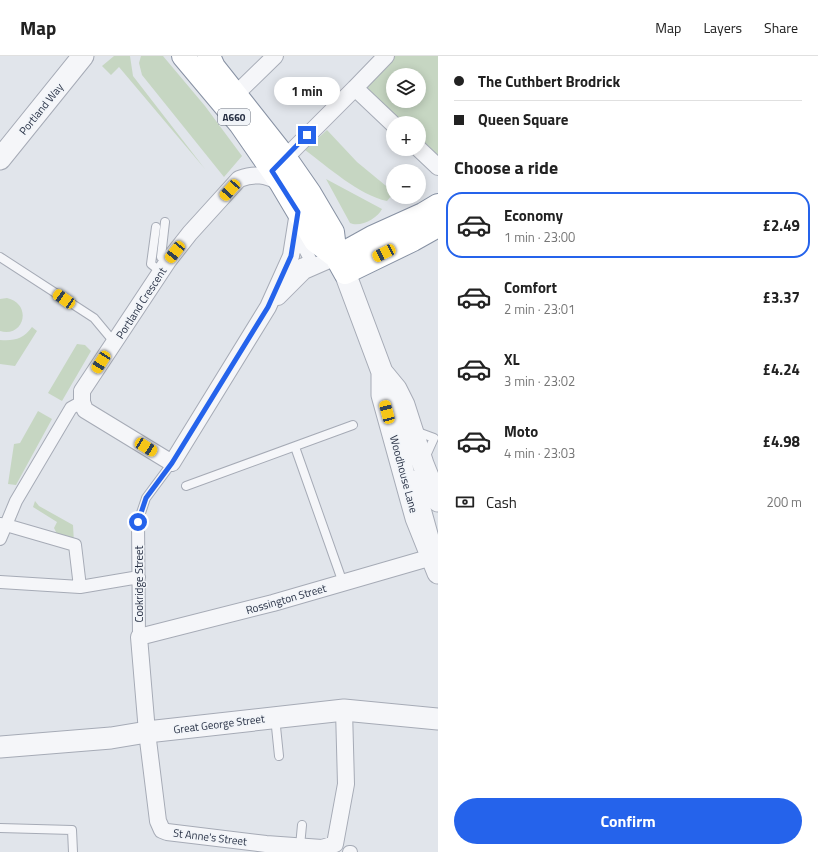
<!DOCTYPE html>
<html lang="en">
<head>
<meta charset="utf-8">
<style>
	:root { --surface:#fff; --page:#f6f6f6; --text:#222; --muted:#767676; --line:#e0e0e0; --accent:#2563eb }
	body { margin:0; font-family:"Titillium Web",sans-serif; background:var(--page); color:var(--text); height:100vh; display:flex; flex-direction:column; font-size:15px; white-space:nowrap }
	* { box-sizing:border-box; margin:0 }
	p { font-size:13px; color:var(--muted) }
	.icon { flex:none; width:22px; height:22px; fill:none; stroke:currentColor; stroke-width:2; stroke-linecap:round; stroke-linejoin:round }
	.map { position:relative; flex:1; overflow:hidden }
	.details { display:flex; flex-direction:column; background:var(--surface); width:380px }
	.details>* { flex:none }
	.banner { display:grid; align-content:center; height:88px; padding:0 16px; background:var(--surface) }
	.controls { position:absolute; left:386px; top:12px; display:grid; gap:8px }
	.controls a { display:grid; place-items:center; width:40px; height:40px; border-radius:50%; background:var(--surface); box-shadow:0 2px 10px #0003; font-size:20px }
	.end { position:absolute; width:18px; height:18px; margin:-9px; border:5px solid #2563eb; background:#fff; box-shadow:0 0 0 2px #fff }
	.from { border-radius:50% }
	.bubble { position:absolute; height:28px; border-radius:14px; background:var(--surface); box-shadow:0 2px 10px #0003; font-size:13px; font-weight:700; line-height:28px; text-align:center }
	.car { position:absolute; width:12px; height:24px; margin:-12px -6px; border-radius:5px; box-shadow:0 0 3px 1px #0007; background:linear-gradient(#f5c518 24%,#345 0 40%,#f5c518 0 76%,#345 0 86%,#f5c518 0) }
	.banner b { display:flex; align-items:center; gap:14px; height:38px; font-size:15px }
	.banner b+b { border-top:1px solid var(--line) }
	.banner i { width:10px; height:10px; background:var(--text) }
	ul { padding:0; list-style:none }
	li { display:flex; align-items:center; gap:12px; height:66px; margin:0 8px 6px; padding:0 8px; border:2px solid transparent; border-radius:16px }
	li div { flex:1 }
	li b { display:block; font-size:15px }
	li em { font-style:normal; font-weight:700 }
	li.current { border-color:var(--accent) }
	li>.icon { width:36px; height:36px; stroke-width:1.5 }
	h2 { padding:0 16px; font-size:18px; line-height:48px }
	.pay { display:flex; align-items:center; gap:10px; height:44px; padding:0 16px; font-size:15px }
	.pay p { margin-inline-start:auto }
	.cta { display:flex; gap:8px; margin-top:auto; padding:8px 16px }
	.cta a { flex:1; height:46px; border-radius:24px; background:var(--accent); color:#fff; font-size:16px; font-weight:700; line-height:46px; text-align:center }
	header { display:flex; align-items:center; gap:24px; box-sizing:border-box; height:56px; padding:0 20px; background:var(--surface); border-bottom:1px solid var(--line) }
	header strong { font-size:19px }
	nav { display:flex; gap:22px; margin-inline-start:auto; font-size:14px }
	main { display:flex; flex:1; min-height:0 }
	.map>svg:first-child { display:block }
	.green { fill:#c6d6c2; fill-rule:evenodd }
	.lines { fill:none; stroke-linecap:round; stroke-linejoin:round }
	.service-casing { stroke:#a6abb6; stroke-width:10 }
	.pedestrian-casing { stroke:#a6abb6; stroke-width:14 }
	.minor-casing { stroke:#a6abb6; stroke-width:18 }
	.tertiary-casing { stroke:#a6abb6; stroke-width:23 }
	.trunk-casing { stroke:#8791a3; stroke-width:24 }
	.service { stroke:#f5f6f9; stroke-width:8 }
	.pedestrian { stroke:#f5f6f9; stroke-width:12 }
	.minor { stroke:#f5f6f9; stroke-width:16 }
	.tertiary { stroke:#f5f6f9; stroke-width:21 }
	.trunk { stroke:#fff; stroke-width:22 }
	.route { stroke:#2563eb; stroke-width:5 }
	.labels { text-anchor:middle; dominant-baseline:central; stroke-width:3; stroke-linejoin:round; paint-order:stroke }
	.shield { fill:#f1f4f8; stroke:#646c7b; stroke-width:1 }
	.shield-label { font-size:10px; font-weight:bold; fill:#283145 }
	.street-label { font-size:11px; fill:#283145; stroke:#f1f4f8 }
</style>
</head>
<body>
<header>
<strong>Map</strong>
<nav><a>Map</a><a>Layers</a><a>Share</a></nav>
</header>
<main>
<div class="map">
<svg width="438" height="796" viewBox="0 0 438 796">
	<rect width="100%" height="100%" fill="#e1e5eb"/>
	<path class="green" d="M114 0H130L133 20 205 113 119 11 111 19 102 10Z
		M141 0H163L205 50 242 100 224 121 142 19 139 7Z
		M386 0H438V111L419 93V67H393L355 32ZM393 19H419V45H393Z
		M327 74 357 106 391 134 392 139 387 145C359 139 328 111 305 94Z
		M326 123 382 153C378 162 360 172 350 167Z
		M7 242C33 248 24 282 0 275V243Z
		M32 271 37 275 15 310 0 308V284C15 285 23 283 32 271Z
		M77 288 85 289 91 295 62 345 48 337Z
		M38 355 52 363 16 429 8 428 14 388 20 387Z
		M35 445 39 450 73 469 74 487 57 478 54 472 57 466 33 451Z"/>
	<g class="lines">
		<defs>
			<path id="service" d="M165 166 161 201 168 205
				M156 171 151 208 161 216
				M0 201 94 262 114 286
				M415 375 434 382 425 402
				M295 391 343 527
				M417 418 437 490
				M186 430 353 369
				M138 466 146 442 172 407
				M275 661 279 700
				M0 772 72 774 73 796
				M300 790 302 769"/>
			<path id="pedestrian" d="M298 182H299L311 205 288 214Z
				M138 466 139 581
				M0 468 6 469 16 445 71 352 82 346
				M0 483 6 469 75 489 80 531
				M0 526 80 531 139 521
				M349 796H351"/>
			<path id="minor" d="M386 0 355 32 393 68
				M235 39 275 0
				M419 93 438 111
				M278 109 355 32
				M280 126C265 119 256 117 239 123L190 177 168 205 82 335V346L85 354 172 407 268 251 291 200 298 156
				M278 241 304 215 336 201
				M344 654 346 728 335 788 322 792 266 788 167 776 162 774 158 765 147 676 139 581 273 547 432 501"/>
			<path id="tertiary" d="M0 103 83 0
				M345 217 382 316V339L416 462 438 517
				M382 316 396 333 404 349 423 408 438 445
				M0 691 111 682 147 676 344 654 438 663"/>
			<path id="trunk" d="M183 0 240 68 280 126 315 185 336 201
				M209 0 214 11 285 101 310 137 333 176 336 201 345 217 413 184 438 170
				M336 201 372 181 423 158 438 149"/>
		</defs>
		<use href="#service" class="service-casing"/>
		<use href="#pedestrian" class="pedestrian-casing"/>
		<use href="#minor" class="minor-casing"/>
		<use href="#tertiary" class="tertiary-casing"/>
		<use href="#trunk" class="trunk-casing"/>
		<use href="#service" class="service"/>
		<use href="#pedestrian" class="pedestrian"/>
		<use href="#minor" class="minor"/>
		<use href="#tertiary" class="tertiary"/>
		<use href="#trunk" class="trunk"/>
	</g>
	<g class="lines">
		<path class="route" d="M138 466 146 442 172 407 268 251 291 200 298 156 272 115 307 79"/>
	</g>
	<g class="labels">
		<rect class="shield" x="218" y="53" width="32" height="16" rx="3"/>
		<g class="shield-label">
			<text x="234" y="61">A660</text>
		</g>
		<g class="street-label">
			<text transform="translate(41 53) rotate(-51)">Portland Way</text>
			<text transform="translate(141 247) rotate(-57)">Portland Crescent</text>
			<text transform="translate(404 418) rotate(75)">Woodhouse Lane</text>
			<text transform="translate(139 528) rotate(-90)">Cookridge Street</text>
			<text transform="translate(286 543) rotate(-16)">Rossington Street</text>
			<text transform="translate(219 668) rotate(-7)">Great George Street</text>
			<text transform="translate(210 781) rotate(7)">St Anne's Street</text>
		</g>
	</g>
</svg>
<div class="controls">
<a><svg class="icon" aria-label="layers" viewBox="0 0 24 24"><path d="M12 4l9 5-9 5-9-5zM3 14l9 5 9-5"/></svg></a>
<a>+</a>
<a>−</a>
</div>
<i class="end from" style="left:138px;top:466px"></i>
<i class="end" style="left:307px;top:79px"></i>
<div class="bubble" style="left:274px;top:21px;width:66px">1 min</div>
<i class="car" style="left:230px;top:134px;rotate:222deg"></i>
<i class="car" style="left:175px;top:196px;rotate:218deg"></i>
<i class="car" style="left:384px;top:197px;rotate:244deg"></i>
<i class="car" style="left:64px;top:243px;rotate:304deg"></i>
<i class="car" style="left:101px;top:306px;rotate:213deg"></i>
<i class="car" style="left:387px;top:356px;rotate:345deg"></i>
<i class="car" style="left:146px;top:391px;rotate:122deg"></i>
</div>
<section class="details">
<div class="banner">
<b><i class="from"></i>The Cuthbert Brodrick</b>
<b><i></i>Queen Square</b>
</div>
<h2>Choose a ride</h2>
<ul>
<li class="current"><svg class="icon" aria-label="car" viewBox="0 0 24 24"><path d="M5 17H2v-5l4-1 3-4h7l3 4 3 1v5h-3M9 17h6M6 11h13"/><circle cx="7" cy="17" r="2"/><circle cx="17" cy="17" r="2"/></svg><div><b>Economy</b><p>1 min · 23:00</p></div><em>£2.49</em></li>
<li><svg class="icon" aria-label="car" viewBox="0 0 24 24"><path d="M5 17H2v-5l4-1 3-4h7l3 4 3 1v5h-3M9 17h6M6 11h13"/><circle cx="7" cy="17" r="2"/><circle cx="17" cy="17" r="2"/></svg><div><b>Comfort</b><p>2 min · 23:01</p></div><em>£3.37</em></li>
<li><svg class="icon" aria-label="car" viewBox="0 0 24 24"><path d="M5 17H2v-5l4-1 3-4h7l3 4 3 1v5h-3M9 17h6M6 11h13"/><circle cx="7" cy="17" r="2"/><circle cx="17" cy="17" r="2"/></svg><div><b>XL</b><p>3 min · 23:02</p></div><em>£4.24</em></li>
<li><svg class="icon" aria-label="car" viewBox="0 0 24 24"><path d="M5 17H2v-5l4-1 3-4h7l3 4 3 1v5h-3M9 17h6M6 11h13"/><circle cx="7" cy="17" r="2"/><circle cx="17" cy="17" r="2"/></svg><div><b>Moto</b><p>4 min · 23:03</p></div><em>£4.98</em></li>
</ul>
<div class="pay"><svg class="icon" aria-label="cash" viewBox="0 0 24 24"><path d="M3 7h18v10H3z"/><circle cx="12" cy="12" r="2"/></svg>Cash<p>200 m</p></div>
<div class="cta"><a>Confirm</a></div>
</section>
</main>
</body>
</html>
